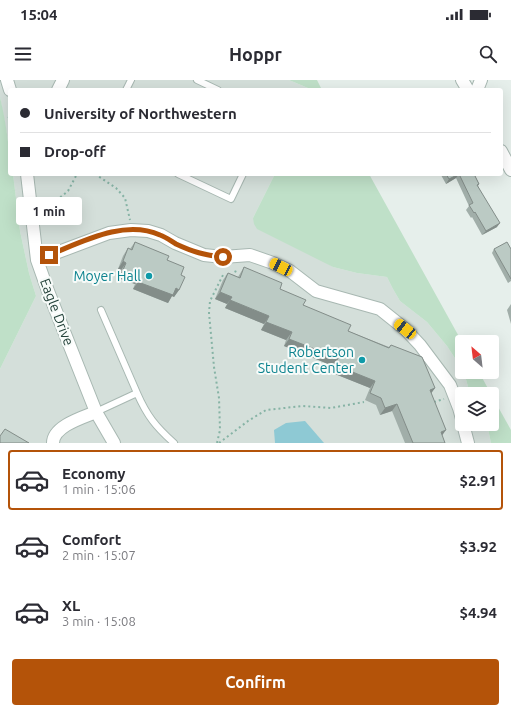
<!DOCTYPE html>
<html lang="en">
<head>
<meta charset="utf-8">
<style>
	:root { --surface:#fff; --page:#f2f2f3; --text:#2b2b33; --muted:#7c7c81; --line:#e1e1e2; --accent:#b45309 }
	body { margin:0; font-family:Ubuntu,sans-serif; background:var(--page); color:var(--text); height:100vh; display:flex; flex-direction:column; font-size:15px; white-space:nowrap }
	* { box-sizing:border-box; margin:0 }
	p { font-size:13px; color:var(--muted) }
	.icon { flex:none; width:22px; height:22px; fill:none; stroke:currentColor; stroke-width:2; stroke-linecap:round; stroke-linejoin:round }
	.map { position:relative; height:363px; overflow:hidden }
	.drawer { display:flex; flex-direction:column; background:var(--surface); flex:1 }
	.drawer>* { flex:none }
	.hud { position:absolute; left:8px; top:8px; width:495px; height:88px; border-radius:4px; box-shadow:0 4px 16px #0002; display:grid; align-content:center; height:88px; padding:0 12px; background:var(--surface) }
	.needle { width:26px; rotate:332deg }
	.tools { position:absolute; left:455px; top:255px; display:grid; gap:8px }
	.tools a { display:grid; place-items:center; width:44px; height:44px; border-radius:4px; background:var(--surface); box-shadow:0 4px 16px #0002; font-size:20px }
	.end { position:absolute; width:18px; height:18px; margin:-9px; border:5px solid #b45309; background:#fff; box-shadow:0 0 0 2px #fff }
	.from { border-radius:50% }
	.bubble { position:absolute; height:28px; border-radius:4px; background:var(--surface); box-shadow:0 4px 16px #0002; font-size:13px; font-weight:600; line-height:28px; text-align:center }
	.car { position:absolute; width:12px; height:24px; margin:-12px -6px; border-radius:5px; box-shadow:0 0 3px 1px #0007; background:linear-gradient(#f5c518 24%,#345 0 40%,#f5c518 0 76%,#345 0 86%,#f5c518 0) }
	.hud b { display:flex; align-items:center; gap:14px; height:38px; font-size:15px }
	.hud b+b { border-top:1px solid var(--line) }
	.hud i { width:10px; height:10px; background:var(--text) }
	ul { padding:7px 0 0; list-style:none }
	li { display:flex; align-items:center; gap:12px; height:60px; margin:0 8px 6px; padding:0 4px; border:2px solid transparent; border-radius:4px }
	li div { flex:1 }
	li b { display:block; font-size:15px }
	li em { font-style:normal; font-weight:600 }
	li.on { border-color:var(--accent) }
	li>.icon { width:36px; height:36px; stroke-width:1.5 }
	.primary-button { display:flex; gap:8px; margin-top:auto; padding:8px 12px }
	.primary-button a { flex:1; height:46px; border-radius:4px; background:var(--accent); color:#fff; font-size:16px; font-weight:600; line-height:46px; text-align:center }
	.status { display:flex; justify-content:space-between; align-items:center; height:28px; padding:0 20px; background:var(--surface); direction:ltr }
	.status svg { height:11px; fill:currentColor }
	header { display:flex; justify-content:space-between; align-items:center; height:52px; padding:0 12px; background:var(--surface); font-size:18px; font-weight:600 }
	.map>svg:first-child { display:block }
	.built { fill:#d4dfda }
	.green { fill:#bfe0c8 }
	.water { fill:#8ec9d4 }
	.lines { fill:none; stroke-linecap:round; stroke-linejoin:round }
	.lane-casing { stroke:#a8b8b2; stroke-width:8 }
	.street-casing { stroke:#a8b8b2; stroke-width:14 }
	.path { stroke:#86b3a5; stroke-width:2; stroke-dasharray:2 3; stroke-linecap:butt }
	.lane { stroke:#fff; stroke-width:6 }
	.street { stroke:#fff; stroke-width:12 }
	.wall { fill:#a1aea9 }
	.shaded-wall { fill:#838d89 }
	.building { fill:#bbcac4; stroke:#838d89 }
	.route { stroke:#b45309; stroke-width:5 }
	.culture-dot { fill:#0f9aa8; stroke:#f7fbf9; stroke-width:1.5 }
	.labels { text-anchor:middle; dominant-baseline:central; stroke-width:4; stroke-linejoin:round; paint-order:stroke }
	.culture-label { font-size:14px; fill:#0d838f; stroke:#f7fbf9; text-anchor:end }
	.street-label { font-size:14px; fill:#24423a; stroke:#f7fbf9 }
</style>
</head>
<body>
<div class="status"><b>15:04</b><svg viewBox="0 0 49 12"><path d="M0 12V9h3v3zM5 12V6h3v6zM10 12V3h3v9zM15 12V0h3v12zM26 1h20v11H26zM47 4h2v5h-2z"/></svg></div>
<header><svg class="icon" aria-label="menu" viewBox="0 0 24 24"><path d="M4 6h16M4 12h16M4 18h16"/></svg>Hoppr<svg class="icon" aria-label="search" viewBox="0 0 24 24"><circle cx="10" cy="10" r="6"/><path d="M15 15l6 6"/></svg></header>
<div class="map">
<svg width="511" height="363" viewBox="0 0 511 363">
	<rect width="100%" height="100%" fill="#e6efeb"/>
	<path class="built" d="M0 0H289L308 8 310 10H10V71L0 17Z
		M13 94H275L253 138 333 187 357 193 387 197 393 209 400 221 427 242 447 266 462 289V292H464L470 314H462V344H487L491 363H0V289L36 216 29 193 20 151Z"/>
	<path class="green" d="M289 0H317L322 10H310L308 8Z
		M0 17C6 43 10 68 10 94H13L20 151 29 193 36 216 0 289Z
		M275 94H369L462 262V289L447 266 427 242 400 221 393 209 387 197 357 193 333 187 257 149 254 144 253 138Z
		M464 292H479L491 314H470Z
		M492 316 511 350V363H491L487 344H492Z"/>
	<path class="water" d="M305 341 324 363H275L274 350 286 343Z"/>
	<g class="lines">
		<defs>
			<path id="lane" d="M197 0 218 10
				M126 10 131 0
				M178 94 231 119 243 94
				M137 313C147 336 156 347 174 363
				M96 332 137 313 101 230"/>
			<path id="street" d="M7 0 10 10
				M462 0 468 10
				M58 10 63 0
				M477 10 481 0
				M501 71 511 90
				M27 94 37 180 48 211 96 332 114 363
				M37 180 109 153 131 150 148 151 161 155 175 163 204 175 223 177 250 175 273 183 290 191 316 211 380 229 405 249 420 265 450 305 459 328 462 339
				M463 344 468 363
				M53 363C53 346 84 337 96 332"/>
		</defs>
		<use href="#lane" class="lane-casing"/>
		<use href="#street" class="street-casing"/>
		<path class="path" d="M8 38 10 37
			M95 94 116 108 125 118 130 140
			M44 136 51 125 68 111 77 94
			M233 197 237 188
			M434 322 444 319
			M217 363 220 350 219 318 214 287 209 233 210 221 223 195 227 196
			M219 363 248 341 266 330 303 326 331 328 364 322"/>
		<use href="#lane" class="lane"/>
		<use href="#street" class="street"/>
	</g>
	<path class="wall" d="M442 94H474L479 104 478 106 497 147 482 155 472 137 471 138 466 130 469 126 456 98 446 104 441 95Z
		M135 162 167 180 181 195 179 210 174 217 172 216 168 223 133 209 135 204 118 198 121 190 118 189 123 176 128 168 130 169Z
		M494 169H511V201L508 203 492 173Z
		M244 187 280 209 303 225 348 251 389 267 391 265 435 308 431 313 442 356 445 363H405L392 331 380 335 376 325 365 320 370 308 330 292 333 286 284 266 286 260 261 250 264 244 225 228 227 224 215 219 223 200 228 193 238 197Z
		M511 224V244L507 230Z"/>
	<path class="shaded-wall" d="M459 94 456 98 446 104 449 99Z
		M500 143 497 147 482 155 486 151Z
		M123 181 126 183 121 190 118 189Z
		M123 190 140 197 135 204 118 198Z
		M138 202 176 208 179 210 174 217 172 216 168 223 133 209Z
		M220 212 232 217 227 224 215 219Z
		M230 220 269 236 264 244 225 228Z
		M266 242 292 252 286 260 261 250Z
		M289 259 338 278 333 286 284 266Z
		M335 285 375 301 370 308 330 292Z
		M435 308 430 315V310Z
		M397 324 392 331 380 335 385 328Z
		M446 350 441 357V352Z"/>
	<path class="building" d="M446 94H459L449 99Z
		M459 94H474L479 104 477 105 500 143 486 151 475 132 474 133 469 125 473 123Z
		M135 162 169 176 167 180 184 187 181 195 185 197 179 210 176 208 173 215 138 202 140 197 123 190 126 183 123 181 128 168 132 170Z
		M507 162 511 169V199L494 169Z
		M244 187 282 203 280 209 306 220 303 225 351 245 348 251 389 268 391 265 422 277 435 308 430 310 446 350 441 352 445 363H413L397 324 385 328 381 318 370 313 375 301 335 285 338 278 289 259 292 252 266 242 269 236 230 220 232 217 220 212 228 193 240 198Z
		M5 349 29 363H0V356Z"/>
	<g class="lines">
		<path class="route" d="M49 175C82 162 124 139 160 155 166 157 171 161 176 164 193 172 204 175 223 177"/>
	</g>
	<g class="culture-dot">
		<circle cx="149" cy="196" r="4"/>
		<circle cx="362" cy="280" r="4"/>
	</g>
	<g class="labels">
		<g class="culture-label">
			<text x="141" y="196">Moyer Hall</text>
			<text x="354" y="272">Robertson<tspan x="354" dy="16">Student Center</tspan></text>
		</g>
		<g class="street-label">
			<text transform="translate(57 232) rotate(69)">Eagle Drive</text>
		</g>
	</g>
</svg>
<div class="tools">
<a><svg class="needle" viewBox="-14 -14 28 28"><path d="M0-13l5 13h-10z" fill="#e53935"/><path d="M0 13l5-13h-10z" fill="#7c7c81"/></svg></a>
<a><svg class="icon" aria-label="layers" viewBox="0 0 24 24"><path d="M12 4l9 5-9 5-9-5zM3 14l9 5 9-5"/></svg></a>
</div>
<i class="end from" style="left:223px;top:177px"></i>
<i class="end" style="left:49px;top:175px"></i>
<div class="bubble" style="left:16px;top:117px;width:66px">1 min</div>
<i class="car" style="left:281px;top:187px;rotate:296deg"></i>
<i class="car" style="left:405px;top:249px;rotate:308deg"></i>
<div class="hud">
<b><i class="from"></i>University of Northwestern</b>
<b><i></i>Drop-off</b>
</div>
</div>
<section class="drawer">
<ul>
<li class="on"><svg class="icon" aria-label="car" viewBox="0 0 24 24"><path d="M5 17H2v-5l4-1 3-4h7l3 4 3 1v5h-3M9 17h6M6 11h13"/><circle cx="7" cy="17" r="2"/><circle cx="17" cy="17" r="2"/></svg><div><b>Economy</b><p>1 min · 15:06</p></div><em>$2.91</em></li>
<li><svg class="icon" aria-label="car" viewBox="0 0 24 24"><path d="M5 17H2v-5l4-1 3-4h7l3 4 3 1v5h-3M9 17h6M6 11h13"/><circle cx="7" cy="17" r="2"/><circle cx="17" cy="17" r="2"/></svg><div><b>Comfort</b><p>2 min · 15:07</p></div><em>$3.92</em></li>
<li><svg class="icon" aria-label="car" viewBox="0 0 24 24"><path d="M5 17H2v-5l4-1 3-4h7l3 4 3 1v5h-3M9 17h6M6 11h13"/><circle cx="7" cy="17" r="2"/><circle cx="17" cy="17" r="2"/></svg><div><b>XL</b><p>3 min · 15:08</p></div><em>$4.94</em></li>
</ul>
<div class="primary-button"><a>Confirm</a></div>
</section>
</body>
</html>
